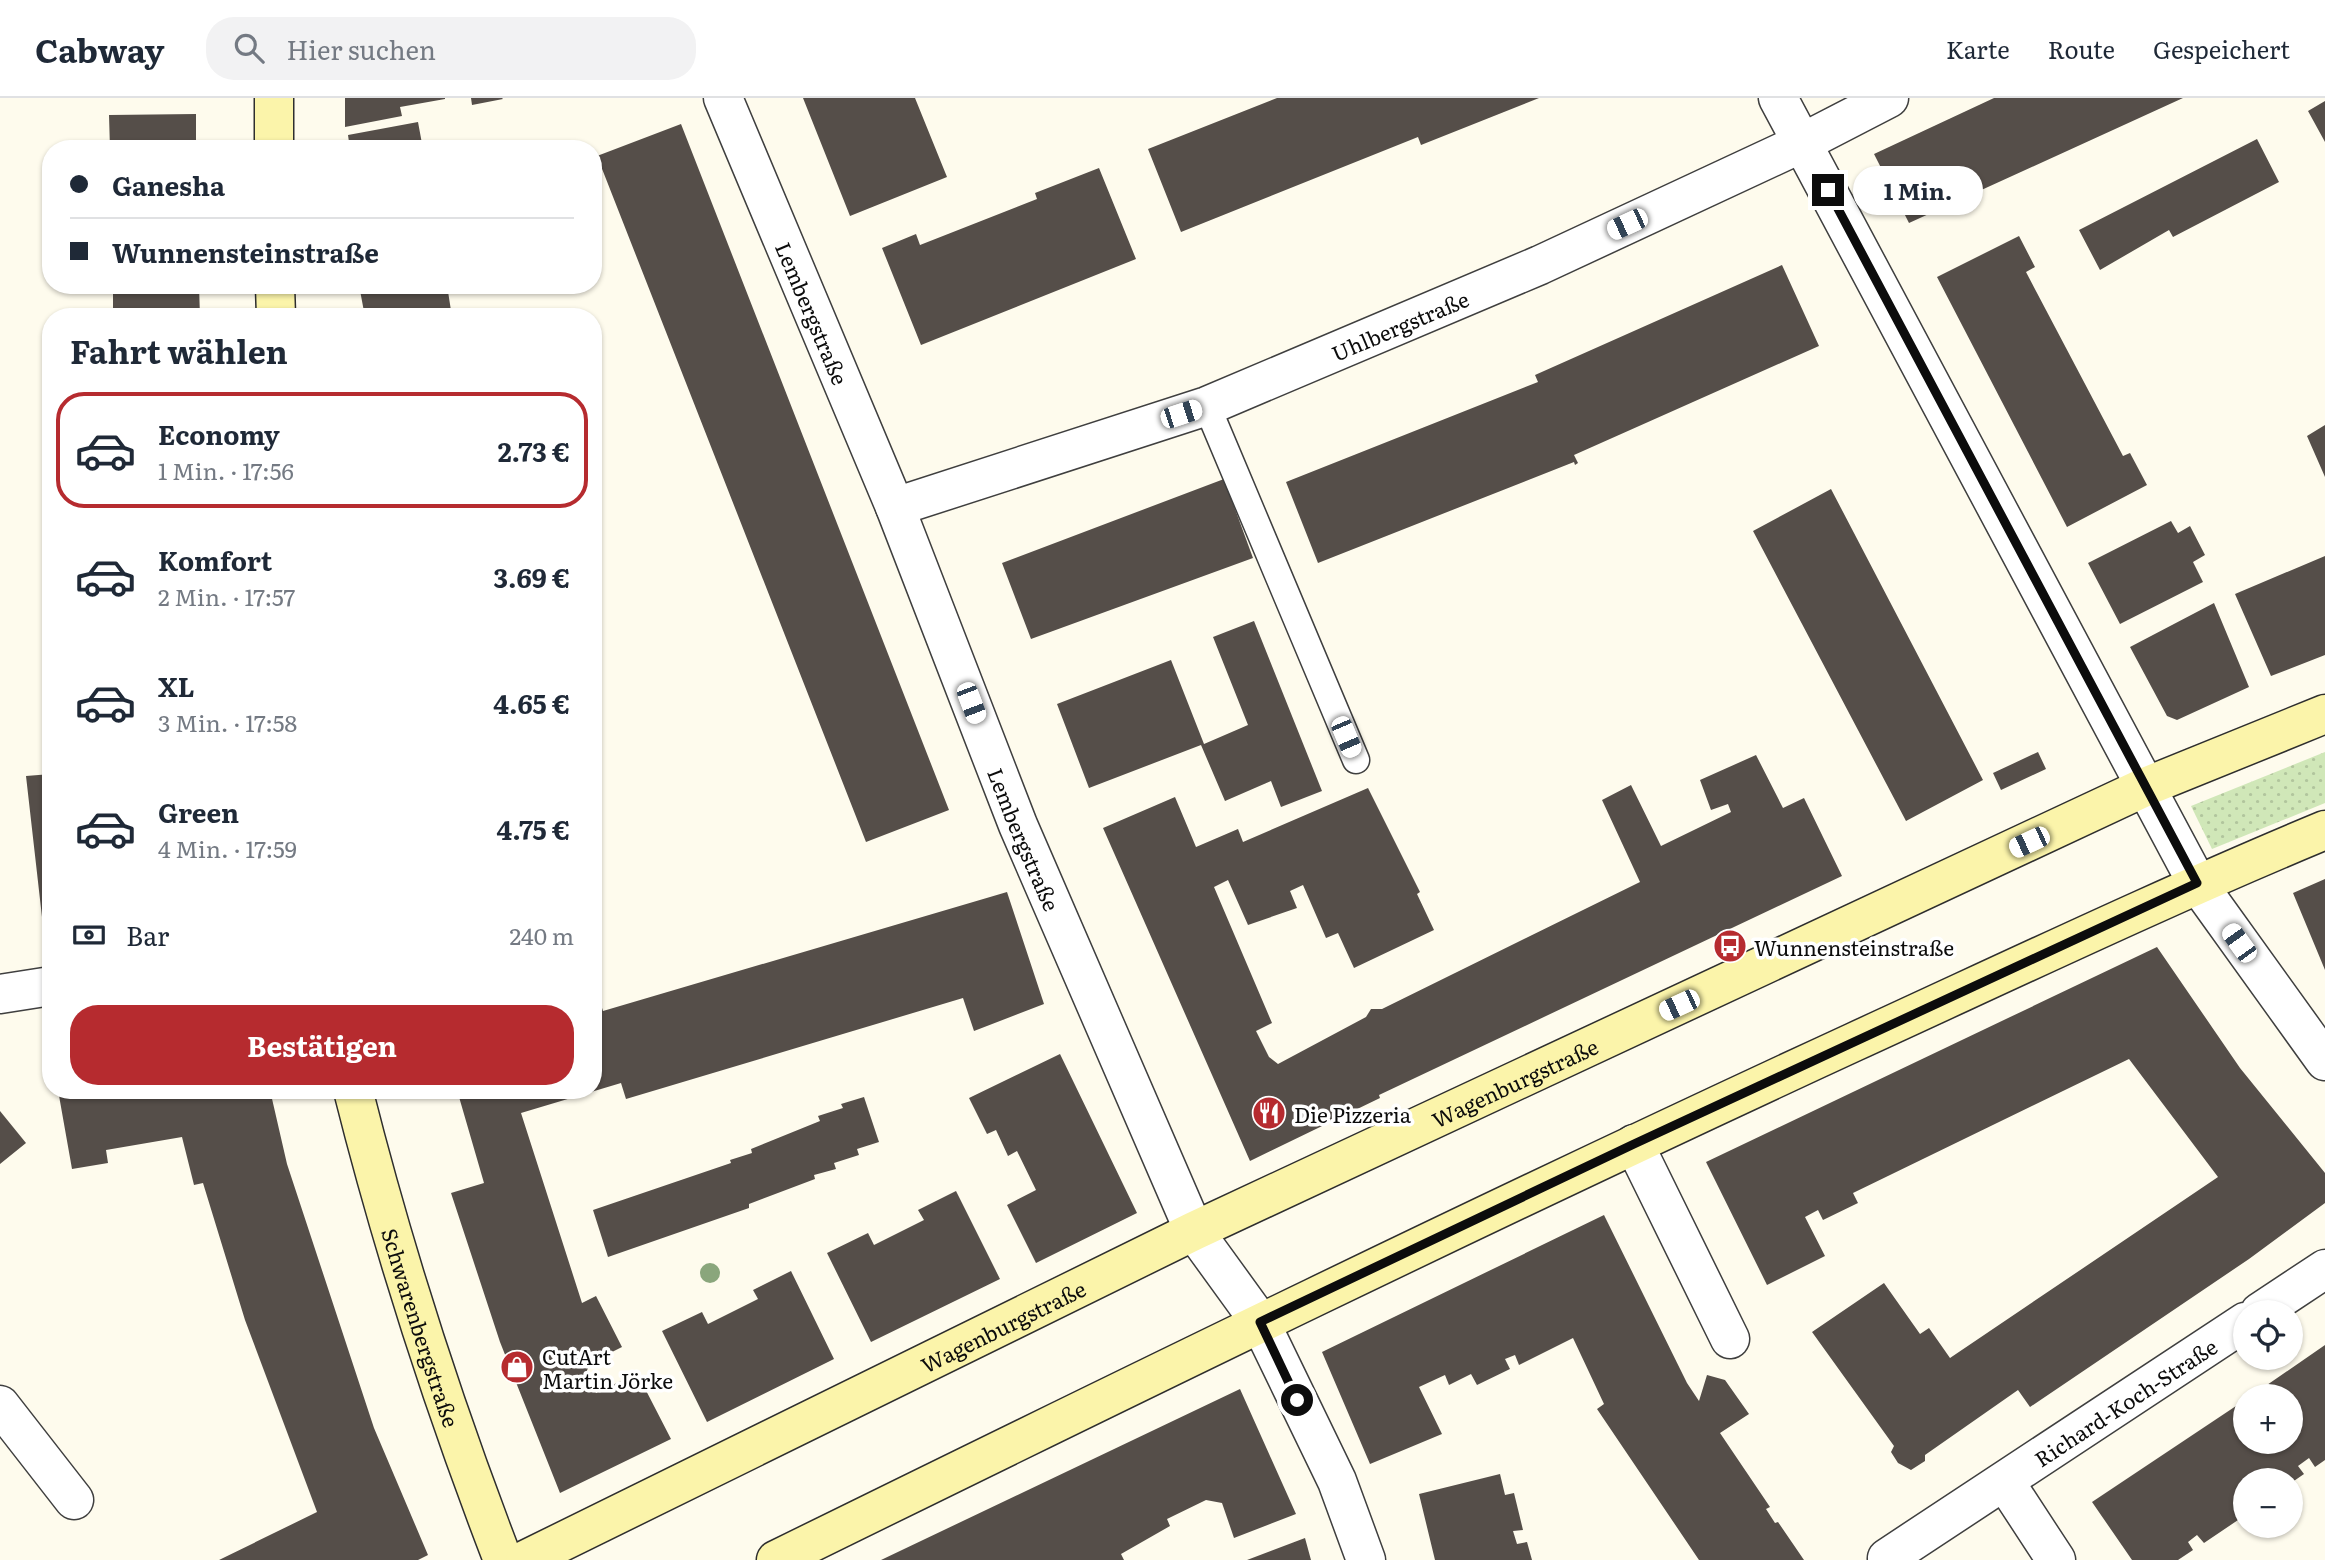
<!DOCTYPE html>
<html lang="de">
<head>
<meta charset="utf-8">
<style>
	:root { --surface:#fff; --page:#f2f2f3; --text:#1f2937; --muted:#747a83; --line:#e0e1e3; --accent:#b62b2f }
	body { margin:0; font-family:Literata,serif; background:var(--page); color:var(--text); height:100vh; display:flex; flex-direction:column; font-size:26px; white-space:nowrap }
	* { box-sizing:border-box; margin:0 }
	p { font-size:23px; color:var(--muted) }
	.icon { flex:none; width:38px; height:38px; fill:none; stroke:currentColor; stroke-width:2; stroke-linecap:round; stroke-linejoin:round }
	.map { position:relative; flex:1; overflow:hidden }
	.drawer { position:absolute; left:42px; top:210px; width:560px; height:791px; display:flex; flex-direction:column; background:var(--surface); border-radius:28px; box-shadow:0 2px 5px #0004 }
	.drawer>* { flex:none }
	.top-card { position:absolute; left:42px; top:42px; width:560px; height:154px; border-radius:28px; box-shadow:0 2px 5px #0004; display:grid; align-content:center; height:154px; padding:0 28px; background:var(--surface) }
	.buttons { position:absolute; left:2233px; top:1202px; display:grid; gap:14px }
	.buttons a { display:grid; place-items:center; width:70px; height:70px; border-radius:50%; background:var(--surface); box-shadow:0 2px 5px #0004; font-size:35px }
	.end { position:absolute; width:32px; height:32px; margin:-16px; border:9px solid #0c0c0c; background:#fff; box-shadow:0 0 0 4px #fff }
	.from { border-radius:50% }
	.bubble { position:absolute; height:49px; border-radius:24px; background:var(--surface); box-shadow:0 2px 5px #0004; font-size:23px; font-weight:700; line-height:49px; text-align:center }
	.car { position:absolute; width:21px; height:42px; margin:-21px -10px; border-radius:9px; box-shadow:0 0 5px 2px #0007; background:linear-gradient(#fff 24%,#345 0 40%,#fff 0 76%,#345 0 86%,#fff 0) }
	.top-card b { display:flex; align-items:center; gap:24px; height:66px; font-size:26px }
	.top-card b+b { border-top:2px solid var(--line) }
	.top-card i { width:18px; height:18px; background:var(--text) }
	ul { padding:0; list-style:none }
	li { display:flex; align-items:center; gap:21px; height:116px; margin:0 14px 10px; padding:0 14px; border:4px solid transparent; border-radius:28px }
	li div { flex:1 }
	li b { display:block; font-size:26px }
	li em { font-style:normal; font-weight:700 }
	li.current { border-color:var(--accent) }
	li>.icon { width:63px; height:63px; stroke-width:1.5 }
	h2 { padding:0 28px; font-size:32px; line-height:84px }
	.pay { display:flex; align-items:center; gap:18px; height:77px; padding:0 28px; font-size:26px }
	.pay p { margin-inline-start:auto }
	.button { display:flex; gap:14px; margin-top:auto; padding:14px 28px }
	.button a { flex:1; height:80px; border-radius:28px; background:var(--accent); color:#fff; font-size:28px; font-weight:700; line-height:80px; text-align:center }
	header { display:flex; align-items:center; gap:42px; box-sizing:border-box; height:98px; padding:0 35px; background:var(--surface); border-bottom:2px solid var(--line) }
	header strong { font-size:33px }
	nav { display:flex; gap:38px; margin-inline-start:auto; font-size:24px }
	.search { width:490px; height:63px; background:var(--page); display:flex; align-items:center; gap:18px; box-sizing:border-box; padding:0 24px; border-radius:28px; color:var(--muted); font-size:26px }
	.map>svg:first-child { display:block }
	.grass { fill:url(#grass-dots) }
	.building { fill:#554e49 }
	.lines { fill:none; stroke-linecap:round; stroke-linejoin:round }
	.lane-casing { stroke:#3f3f3f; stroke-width:29 }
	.street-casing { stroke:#3f3f3f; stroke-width:41 }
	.secondary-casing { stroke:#2e2e2e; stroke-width:41 }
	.lane { stroke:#fff; stroke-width:26 }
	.street { stroke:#fff; stroke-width:38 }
	.secondary { stroke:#fbf4aa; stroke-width:38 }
	.tree { fill:#8aa67c }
	.route { stroke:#0c0c0c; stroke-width:9 }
	.labels { text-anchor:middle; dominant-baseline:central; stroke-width:7; stroke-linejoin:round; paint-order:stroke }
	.street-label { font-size:21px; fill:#0c0c0c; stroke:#fff }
	.poi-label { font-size:21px; fill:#0c0c0c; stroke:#fff; text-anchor:start }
</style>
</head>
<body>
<header>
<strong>Cabway</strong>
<div class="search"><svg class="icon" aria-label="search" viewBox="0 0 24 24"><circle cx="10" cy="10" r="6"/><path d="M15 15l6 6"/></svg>Hier suchen</div>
<nav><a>Karte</a><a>Route</a><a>Gespeichert</a></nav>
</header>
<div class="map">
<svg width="2325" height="1462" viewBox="0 0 2325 1462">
	<defs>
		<pattern id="grass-dots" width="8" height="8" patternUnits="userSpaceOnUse" patternTransform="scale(1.75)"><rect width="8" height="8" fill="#d0e7b8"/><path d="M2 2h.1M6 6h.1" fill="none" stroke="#b1c59d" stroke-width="1.8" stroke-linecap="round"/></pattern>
	</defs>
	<rect width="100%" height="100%" fill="#fefbed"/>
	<path class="grass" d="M2325 654V705L2212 751 2191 708Z"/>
	<path class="building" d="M345 0H445V1L400 9 402 18 345 29Z
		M471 0H502L503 1 472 7Z
		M803 0H915L947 79 850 118Z
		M1277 0H1539L1421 47 1418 39 1181 134 1148 51Z
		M1994 0H2183L1909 125 1874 56Z
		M2325 3V44L2308 13Z
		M196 16V51H110L109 17Z
		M418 24 423 51H350L348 37Z
		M681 26 949 712 866 744 597 58Z
		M2257 41 2279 84 2173 139 2169 132 2100 172 2079 132Z
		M1099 70 1136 161 921 247 882 150 916 136 920 147 1037 101 1035 95Z
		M2019 138 2035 169 2026 174 2123 358 2130 355 2147 387 2067 429 1937 179Z
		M1782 167 1819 248 1574 357 1578 365 1575 367 1574 364 1318 465 1286 384 1538 284 1535 277Z
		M113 187H199L200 219H113Z
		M359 187H447L452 219H365Z
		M2325 327V379L2307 338Z
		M1224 381 1253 460 1031 541 1002 465Z
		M1831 391 1983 682 1906 723 1753 433Z
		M2171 423 2178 435 2190 428 2205 457 2193 464 2203 484 2120 526 2088 465Z
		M2325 458V557L2271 578 2235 496Z
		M2214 505 2249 589 2177 622 2167 618 2130 549Z
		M1254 523 1322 693 1281 709 1271 683 1225 703 1201 647 1089 690 1057 606 1171 562 1204 646 1248 627 1213 539Z
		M2038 654 2046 671 2001 692 1993 675Z
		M1756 657 1783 710 1804 700 1842 778 1379 997 1380 1000 1250 1063 1103 730 1175 699 1196 749 1238 731 1243 744 1368 690 1420 794 1417 796 1434 832 1354 870 1338 835 1326 840 1303 787 1290 793 1297 810 1248 827 1228 782 1214 789 1272 925 1256 933 1269 959 1278 966 1366 919 1371 911H1382L1640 784 1602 702 1631 687 1661 748 1731 714 1728 706 1711 712 1700 682Z
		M51 676V818L42 819 26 678Z
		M2325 781V872L2293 795Z
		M1007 794 1044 906 974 933 963 900 626 1001 621 985 521 1015 582 1205 596 1198 622 1249 590 1265 586 1275 596 1295 637 1275 671 1341 560 1395 500 1244 451 1095 484 1085 457 992H593V882L603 913Z
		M2157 849 2240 970 2325 1075V1105L2249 1161 2030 1309 2018 1292 1925 1357V1363L1911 1372 1898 1365 1891 1354 1894 1348 1812 1234 1884 1185 1920 1236 1929 1230 1950 1260 2218 1079 2129 961 1853 1095 1858 1105 1823 1122 1818 1112 1805 1119 1825 1158 1767 1187 1706 1064Z
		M1060 956 1137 1115 1036 1165 1007 1107 1036 1092 1017 1053 1008 1058 996 1032 987 1036 969 1000Z
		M58 992H270L287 1066 374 1330 428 1457 418 1462H219L317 1414 245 1222 203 1085 194 1087 182 1039 106 1052 108 1065 72 1071Z
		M864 999 879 1044 857 1051 859 1057 834 1065 836 1071 814 1077 815 1081 749 1106V1110L608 1159 593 1112 731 1065 730 1062 752 1055 751 1051 820 1023 818 1018 843 1010 841 1006Z
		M0 1013 26 1045 0 1066Z
		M956 1093 1000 1181 871 1244 827 1155 868 1135 874 1147 924 1122 918 1112Z
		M1604 1117 1687 1285 1699 1303 1707 1277 1725 1282 1749 1316 1720 1335 1770 1409 1766 1411 1775 1425 1778 1424 1804 1462H1699L1597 1311 1604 1306 1573 1240 1519 1267 1515 1257 1505 1261 1510 1271 1477 1287 1471 1276 1449 1287 1445 1277 1419 1289 1442 1336 1370 1366 1322 1254Z
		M791 1173 834 1261 707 1324 662 1233 702 1214 708 1226 758 1201 753 1192Z
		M2325 1247V1362L2315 1369 2309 1360 2298 1368 2304 1376 2291 1385 2245 1382V1403L2235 1410 2241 1420 2204 1445 2197 1437 2188 1444 2193 1452 2178 1462H2132L2092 1404 2245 1302V1344H2291V1298H2251Z
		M1240 1291 1296 1416 1234 1440 1222 1405 1206 1402 1167 1421 1170 1428 1121 1456 1124 1462H881Z
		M1500 1376 1505 1397 1514 1395 1523 1432 1513 1433 1517 1446 1527 1444 1532 1462H1435L1419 1396Z
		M1305 1440 1311 1462H1247Z"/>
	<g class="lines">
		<defs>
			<path id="lane" d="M1207 308 1356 662"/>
			<g id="street">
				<path id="s1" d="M723 0 895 409 1018 727 1194 1133 1260 1224 1337 1383 1366 1462"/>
				<path d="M1778 0 2197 785 2325 963"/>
				<path id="s2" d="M895 409 1207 308 1540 167 1802 45 1889 0"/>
				<path d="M0 896 51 888"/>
				<path d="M1634 1046 1730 1241"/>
				<path d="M2260 1214 2325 1171"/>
				<path d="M0 1307 74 1402"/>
				<path d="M2005 1384 2056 1462"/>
				<path id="s3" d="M1888 1462 1887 1460 2245 1224"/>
			</g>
			<g id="secondary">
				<path d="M274 0V51"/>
				<path d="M275 187 276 219"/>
				<path id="s4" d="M353 992C393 1151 444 1309 503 1462"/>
				<path id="s5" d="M525 1462 1194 1133 2145 689 2325 616"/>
				<path d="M776 1462C1134 1286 1492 1111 1854 944 2011 872 2166 798 2325 732"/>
			</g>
		</defs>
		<use href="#lane" class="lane-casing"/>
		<use href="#street" class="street-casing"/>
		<use href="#secondary" class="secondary-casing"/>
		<use href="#lane" class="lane"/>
		<use href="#street" class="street"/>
		<use href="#secondary" class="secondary"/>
	</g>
	<circle class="tree" cx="710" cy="1175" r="10"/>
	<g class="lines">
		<path class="route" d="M1297 1302 1260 1224 1634 1046 2197 785 1828 92"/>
	</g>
	<defs>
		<symbol id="bus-disc" viewBox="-11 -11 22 22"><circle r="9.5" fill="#b62b2f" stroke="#fff"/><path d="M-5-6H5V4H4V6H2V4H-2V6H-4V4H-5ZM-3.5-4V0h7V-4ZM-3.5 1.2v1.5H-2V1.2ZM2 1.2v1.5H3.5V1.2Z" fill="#fff"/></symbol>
		<symbol id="restaurant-disc" viewBox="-11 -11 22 22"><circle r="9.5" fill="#b62b2f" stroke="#fff"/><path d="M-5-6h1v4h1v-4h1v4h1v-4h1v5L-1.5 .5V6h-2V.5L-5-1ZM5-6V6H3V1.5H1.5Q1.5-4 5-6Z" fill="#fff"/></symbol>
		<symbol id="shop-disc" viewBox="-11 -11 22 22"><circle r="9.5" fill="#b62b2f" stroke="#fff"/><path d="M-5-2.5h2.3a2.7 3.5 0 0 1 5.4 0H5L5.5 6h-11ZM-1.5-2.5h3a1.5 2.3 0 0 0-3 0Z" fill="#fff"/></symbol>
	</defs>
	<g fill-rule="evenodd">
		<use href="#bus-disc" x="1711" y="829" width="38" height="38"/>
		<use href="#restaurant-disc" x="1250" y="996" width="38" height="38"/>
		<use href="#shop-disc" x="498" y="1250" width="38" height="38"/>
	</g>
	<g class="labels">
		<g class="street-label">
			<text stroke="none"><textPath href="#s1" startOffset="233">Lembergstraße</textPath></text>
			<text stroke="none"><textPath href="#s2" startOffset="537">Uhlbergstraße</textPath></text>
			<text stroke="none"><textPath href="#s1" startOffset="800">Lembergstraße</textPath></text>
			<text stroke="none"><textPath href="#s5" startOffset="1099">Wagenburgstraße</textPath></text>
			<text stroke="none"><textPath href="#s5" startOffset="532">Wagenburgstraße</textPath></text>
			<text stroke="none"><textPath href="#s4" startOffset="247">Schwarenbergstraße</textPath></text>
			<text stroke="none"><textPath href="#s3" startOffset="287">Richard-Koch-Straße</textPath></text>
		</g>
		<g class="poi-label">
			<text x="1754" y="848">Wunnensteinstraße</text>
			<text x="1294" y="1015">Die Pizzeria</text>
			<text x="542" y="1257">CutArt<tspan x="542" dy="24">Martin Jörke</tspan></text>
		</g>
	</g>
</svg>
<div class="buttons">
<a><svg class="icon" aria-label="locate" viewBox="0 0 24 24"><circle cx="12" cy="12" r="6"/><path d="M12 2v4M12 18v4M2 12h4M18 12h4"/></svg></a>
<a>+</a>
<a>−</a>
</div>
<i class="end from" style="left:1297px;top:1302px"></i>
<i class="end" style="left:1828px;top:92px"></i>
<div class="bubble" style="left:1853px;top:68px;width:130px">1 Min.</div>
<i class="car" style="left:1627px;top:126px;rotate:245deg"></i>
<i class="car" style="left:1181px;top:316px;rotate:72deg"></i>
<i class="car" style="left:971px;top:605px;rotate:159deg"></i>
<i class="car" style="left:1346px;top:639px;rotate:157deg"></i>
<i class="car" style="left:2029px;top:744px;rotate:245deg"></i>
<i class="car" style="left:2239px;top:845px;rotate:324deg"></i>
<i class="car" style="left:1679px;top:907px;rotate:245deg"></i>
<div class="top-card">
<b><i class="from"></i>Ganesha</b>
<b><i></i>Wunnensteinstraße</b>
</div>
<section class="drawer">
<h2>Fahrt wählen</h2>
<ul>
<li class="current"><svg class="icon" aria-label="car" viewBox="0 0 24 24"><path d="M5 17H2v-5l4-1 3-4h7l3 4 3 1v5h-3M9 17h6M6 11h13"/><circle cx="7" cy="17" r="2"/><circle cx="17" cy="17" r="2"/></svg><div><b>Economy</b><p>1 Min. · 17:56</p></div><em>2.73 €</em></li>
<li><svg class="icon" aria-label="car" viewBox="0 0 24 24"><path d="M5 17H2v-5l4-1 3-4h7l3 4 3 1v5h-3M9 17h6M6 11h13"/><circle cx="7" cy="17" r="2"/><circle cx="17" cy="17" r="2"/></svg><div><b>Komfort</b><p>2 Min. · 17:57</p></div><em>3.69 €</em></li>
<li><svg class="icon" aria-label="car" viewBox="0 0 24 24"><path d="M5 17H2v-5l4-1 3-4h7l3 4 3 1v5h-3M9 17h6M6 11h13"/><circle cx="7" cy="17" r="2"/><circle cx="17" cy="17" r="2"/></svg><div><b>XL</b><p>3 Min. · 17:58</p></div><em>4.65 €</em></li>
<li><svg class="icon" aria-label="car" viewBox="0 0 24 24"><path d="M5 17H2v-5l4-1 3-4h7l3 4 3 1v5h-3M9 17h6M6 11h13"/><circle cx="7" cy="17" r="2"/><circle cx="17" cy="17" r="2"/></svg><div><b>Green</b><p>4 Min. · 17:59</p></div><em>4.75 €</em></li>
</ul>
<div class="pay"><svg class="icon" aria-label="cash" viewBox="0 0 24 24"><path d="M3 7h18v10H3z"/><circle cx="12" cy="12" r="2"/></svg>Bar<p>240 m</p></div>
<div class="button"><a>Bestätigen</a></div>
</section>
</div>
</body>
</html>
